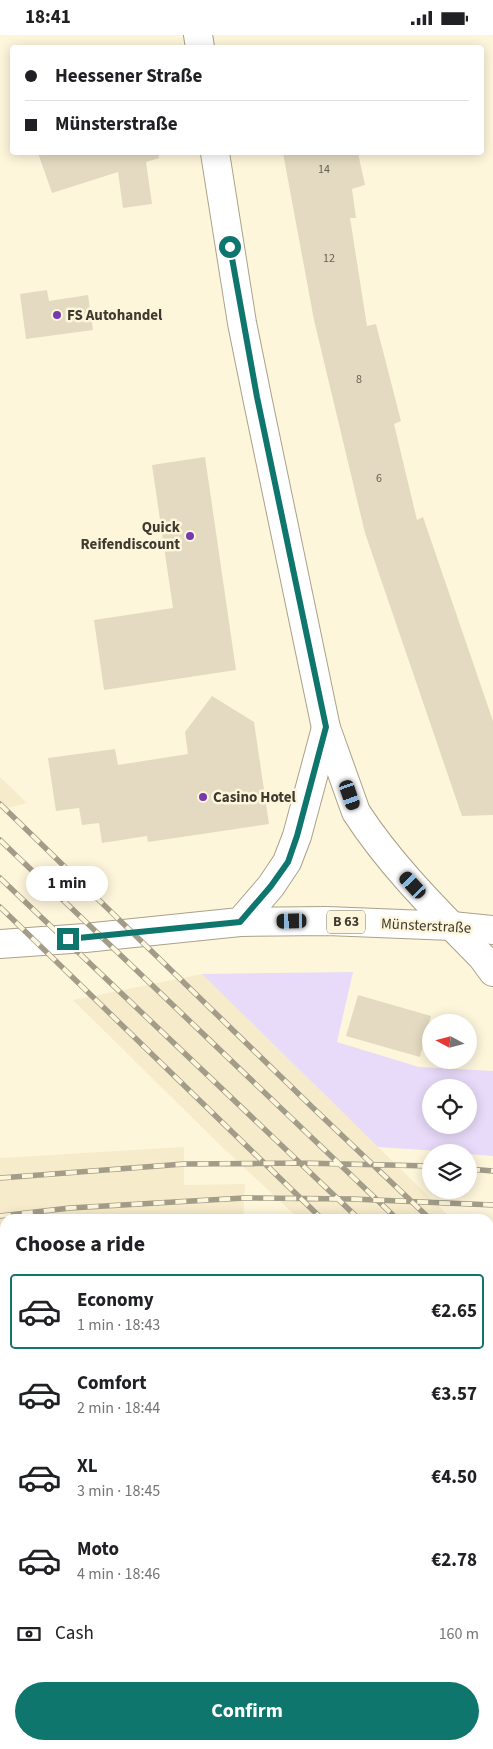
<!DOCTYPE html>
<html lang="en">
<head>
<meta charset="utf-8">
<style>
	:root { --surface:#fff; --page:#f2f2f2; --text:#202124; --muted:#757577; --line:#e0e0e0; --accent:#0f766e }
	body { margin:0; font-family:"Source Sans 3",sans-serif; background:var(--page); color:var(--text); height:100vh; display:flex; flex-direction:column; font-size:19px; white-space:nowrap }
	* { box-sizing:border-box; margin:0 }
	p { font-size:16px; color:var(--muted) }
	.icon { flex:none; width:28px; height:28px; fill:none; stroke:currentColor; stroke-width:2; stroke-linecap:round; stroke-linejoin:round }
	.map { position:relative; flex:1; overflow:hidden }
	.panel { position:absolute; left:0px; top:1179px; width:494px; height:536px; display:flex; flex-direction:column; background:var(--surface); border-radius:15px 15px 0 0; box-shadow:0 2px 12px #0003 }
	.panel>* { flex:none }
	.top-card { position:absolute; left:10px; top:10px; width:474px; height:110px; border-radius:5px; box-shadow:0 2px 12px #0003; display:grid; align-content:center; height:110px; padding:0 15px; background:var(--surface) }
	.needle { width:32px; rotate:277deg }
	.buttons { position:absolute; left:422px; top:979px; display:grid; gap:10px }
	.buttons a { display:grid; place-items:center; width:55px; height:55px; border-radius:50%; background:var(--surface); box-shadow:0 2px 12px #0003; font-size:25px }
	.end { position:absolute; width:22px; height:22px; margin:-11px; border:6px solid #0f766e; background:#fff; box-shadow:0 0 0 2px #fff }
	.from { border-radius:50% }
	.bubble { position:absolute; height:35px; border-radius:18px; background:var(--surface); box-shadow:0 2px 12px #0003; font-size:16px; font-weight:700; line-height:35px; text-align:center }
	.car { position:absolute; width:15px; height:30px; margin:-15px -8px; border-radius:6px; box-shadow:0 0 4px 1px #0007; background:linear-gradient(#222 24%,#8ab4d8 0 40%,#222 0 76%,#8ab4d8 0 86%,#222 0) }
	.top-card b { display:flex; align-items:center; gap:18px; height:48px; font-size:19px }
	.top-card b+b { border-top:1px solid var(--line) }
	.top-card i { width:12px; height:12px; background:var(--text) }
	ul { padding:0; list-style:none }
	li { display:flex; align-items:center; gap:15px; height:75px; margin:0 10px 8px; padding:0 5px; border:2px solid transparent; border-radius:5px }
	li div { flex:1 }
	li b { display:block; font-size:19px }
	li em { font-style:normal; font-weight:700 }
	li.on { border-color:var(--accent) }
	li>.icon { width:45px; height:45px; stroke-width:1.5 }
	h2 { padding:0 15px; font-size:22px; line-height:60px }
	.pay { display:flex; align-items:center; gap:12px; height:55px; padding:0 15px; font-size:19px }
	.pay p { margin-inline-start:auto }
	.action { display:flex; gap:10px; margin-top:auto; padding:10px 15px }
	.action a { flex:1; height:58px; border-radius:30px; background:var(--accent); color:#fff; font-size:20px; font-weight:700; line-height:58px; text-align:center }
	.status { display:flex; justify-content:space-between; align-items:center; height:35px; padding:0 25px; background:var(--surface); direction:ltr }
	.status svg { height:14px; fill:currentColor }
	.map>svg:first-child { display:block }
	.built { fill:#f6ebca }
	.green { fill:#e8daf9; fill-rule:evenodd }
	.building { fill:#e3dac1 }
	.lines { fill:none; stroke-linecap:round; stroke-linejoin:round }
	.street-casing { stroke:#a9a189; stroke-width:30 }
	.secondary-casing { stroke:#a9a189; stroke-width:30 }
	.primary-casing { stroke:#a9a189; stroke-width:30 }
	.street { stroke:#fff; stroke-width:28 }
	.secondary { stroke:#fff; stroke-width:28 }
	.primary { stroke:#fff; stroke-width:28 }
	.rail-casing { stroke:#a29c89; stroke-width:5.5 }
	.rail { stroke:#fef6db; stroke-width:4; stroke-dasharray:11; stroke-linecap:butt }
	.route { stroke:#0f766e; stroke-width:6 }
	.poi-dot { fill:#7939ae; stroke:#fef6db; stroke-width:2 }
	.labels { text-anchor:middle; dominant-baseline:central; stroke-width:5; stroke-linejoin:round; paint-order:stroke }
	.number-label { font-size:12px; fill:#676254 }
	.shield { fill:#fef6db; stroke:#787263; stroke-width:1 }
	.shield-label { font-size:14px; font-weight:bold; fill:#3e3a30 }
	.poi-label { font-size:15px; font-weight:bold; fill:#3e3a30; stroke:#fef6db; text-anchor:start }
	.street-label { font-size:15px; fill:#3e3a30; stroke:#fef6db }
</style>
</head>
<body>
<div class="status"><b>18:41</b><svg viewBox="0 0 49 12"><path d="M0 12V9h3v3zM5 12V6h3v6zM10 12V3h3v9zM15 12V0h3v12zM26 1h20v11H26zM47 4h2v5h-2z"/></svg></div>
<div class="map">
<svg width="493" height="1714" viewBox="0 0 493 1714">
	<rect width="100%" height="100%" fill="#fef6db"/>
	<path class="built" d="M0 742 27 768 0 775Z
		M202 939 378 1112 452 1184H299L220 1110 73 965Z
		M184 1112V1150L245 1149 243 1184H5V1203L0 1204V1123Z
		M489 1219 493 1223V1327L489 1330Z"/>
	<path class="green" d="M353 937 337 1007 419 1032 493 1036V1121L469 1119V1118L378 1112 202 939ZM469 1052V1090H431V1052Z
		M5 1203V1283L0 1282V1204Z
		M489 1377 493 1382V1552L489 1554Z
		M493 1622V1714H134L150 1710H489V1623Z"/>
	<path class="building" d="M38 118H158L159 123 146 127 152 169 123 173 118 137 52 158Z
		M283 118H358L365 150 352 154 356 183H350L367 291 376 289 401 386 394 389 417 485 423 482 493 686V780L462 781 365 498 314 285Z
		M47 255 49 266 88 260 93 295 26 304 20 259Z
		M205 422 236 635 104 655 94 585 173 573 152 430Z
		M212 661 254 687 269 789 148 807 147 801 102 808 99 788 82 790 79 773 56 776 48 723 115 714 118 730 188 719 185 697Z
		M358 960 431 981 420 1022 346 1001Z"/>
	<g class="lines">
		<defs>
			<path id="street" d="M0 1304 5 1305
				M489 1591 493 1590
				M63 1714 78 1710"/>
			<path id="secondary" d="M198 0 200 12
				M215 118 242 288 257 362 326 693 356 777C391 831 437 876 482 922L493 937"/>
			<path id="primary" d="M240 887 271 851 287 827 297 801 326 693
				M0 909 85 903 240 887 327 886 452 891 493 895"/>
		</defs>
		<use href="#street" class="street-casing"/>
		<use href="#secondary" class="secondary-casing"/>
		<use href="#primary" class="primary-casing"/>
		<use href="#street" class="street"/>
		<use href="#secondary" class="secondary"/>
		<use href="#primary" class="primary"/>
		<defs>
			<path id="rail" d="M0 769 312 1072 430 1184
				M0 805 397 1184
				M0 843 359 1184
				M0 872 322 1184
				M469 1134 493 1136
				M0 1143 184 1129 301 1128 431 1131
				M0 1181 70 1173 244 1163 352 1164 493 1170
				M489 1239 493 1243
				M489 1270 493 1274
				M489 1304 493 1308
				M489 1351 493 1356"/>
		</defs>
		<use href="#rail" class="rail-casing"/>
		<use href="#rail" class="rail"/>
	</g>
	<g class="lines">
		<path class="route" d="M68 904 240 887 271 851 288 827 297 801 326 692 257 362 230 212"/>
	</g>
	<g class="poi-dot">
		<circle cx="57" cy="280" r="5"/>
		<circle cx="190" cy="501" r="5"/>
		<circle cx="203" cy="762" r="5"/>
	</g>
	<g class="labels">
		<g class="number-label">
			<text x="324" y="134">14</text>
			<text x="329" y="223">12</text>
			<text x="359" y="344">8</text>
			<text x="379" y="443">6</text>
		</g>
		<rect class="shield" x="327" y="875.5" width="38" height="23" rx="4"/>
		<g class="shield-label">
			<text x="346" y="887">B 63</text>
		</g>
		<g class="poi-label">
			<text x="67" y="280">FS Autohandel</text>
			<text x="180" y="492" text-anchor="end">Quick<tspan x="180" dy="17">Reifendiscount</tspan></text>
			<text x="213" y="762">Casino Hotel</text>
		</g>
		<g class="street-label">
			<text transform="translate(426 891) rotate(3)">Münsterstraße</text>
		</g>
	</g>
</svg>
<div class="buttons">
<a><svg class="needle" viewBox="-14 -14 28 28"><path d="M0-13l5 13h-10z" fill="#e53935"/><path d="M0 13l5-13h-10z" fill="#757577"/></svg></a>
<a><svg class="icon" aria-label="locate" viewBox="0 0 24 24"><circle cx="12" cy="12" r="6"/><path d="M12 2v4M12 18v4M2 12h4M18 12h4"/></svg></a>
<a><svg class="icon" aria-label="layers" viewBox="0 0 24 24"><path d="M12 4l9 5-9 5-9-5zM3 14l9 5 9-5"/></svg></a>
</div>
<i class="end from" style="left:230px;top:212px"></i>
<i class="end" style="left:68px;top:904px"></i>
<div class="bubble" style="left:26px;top:831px;width:82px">1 min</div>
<i class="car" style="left:350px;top:760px;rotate:161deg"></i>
<i class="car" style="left:413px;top:850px;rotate:317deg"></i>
<i class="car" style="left:292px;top:886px;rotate:269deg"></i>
<div class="top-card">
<b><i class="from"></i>Heessener Straße</b>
<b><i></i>Münsterstraße</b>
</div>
<section class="panel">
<h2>Choose a ride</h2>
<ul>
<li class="on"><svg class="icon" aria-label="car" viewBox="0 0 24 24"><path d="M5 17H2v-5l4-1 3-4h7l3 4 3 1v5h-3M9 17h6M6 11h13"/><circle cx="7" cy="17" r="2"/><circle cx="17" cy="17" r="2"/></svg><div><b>Economy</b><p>1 min · 18:43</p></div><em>€2.65</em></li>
<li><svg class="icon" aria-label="car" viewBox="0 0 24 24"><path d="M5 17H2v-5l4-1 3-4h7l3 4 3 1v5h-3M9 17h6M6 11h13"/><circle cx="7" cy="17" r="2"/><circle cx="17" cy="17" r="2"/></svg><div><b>Comfort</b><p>2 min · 18:44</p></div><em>€3.57</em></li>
<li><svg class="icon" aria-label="car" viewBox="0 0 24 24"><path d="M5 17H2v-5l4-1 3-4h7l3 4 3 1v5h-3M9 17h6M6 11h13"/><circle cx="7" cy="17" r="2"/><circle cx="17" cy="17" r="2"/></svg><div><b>XL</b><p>3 min · 18:45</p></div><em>€4.50</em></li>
<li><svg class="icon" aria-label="car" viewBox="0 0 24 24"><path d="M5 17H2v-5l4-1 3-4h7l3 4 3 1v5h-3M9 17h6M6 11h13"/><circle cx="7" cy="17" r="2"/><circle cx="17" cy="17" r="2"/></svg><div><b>Moto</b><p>4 min · 18:46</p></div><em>€2.78</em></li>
</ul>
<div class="pay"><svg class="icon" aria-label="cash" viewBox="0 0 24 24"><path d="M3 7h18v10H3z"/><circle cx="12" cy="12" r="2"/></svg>Cash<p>160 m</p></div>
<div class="action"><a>Confirm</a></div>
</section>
</div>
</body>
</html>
